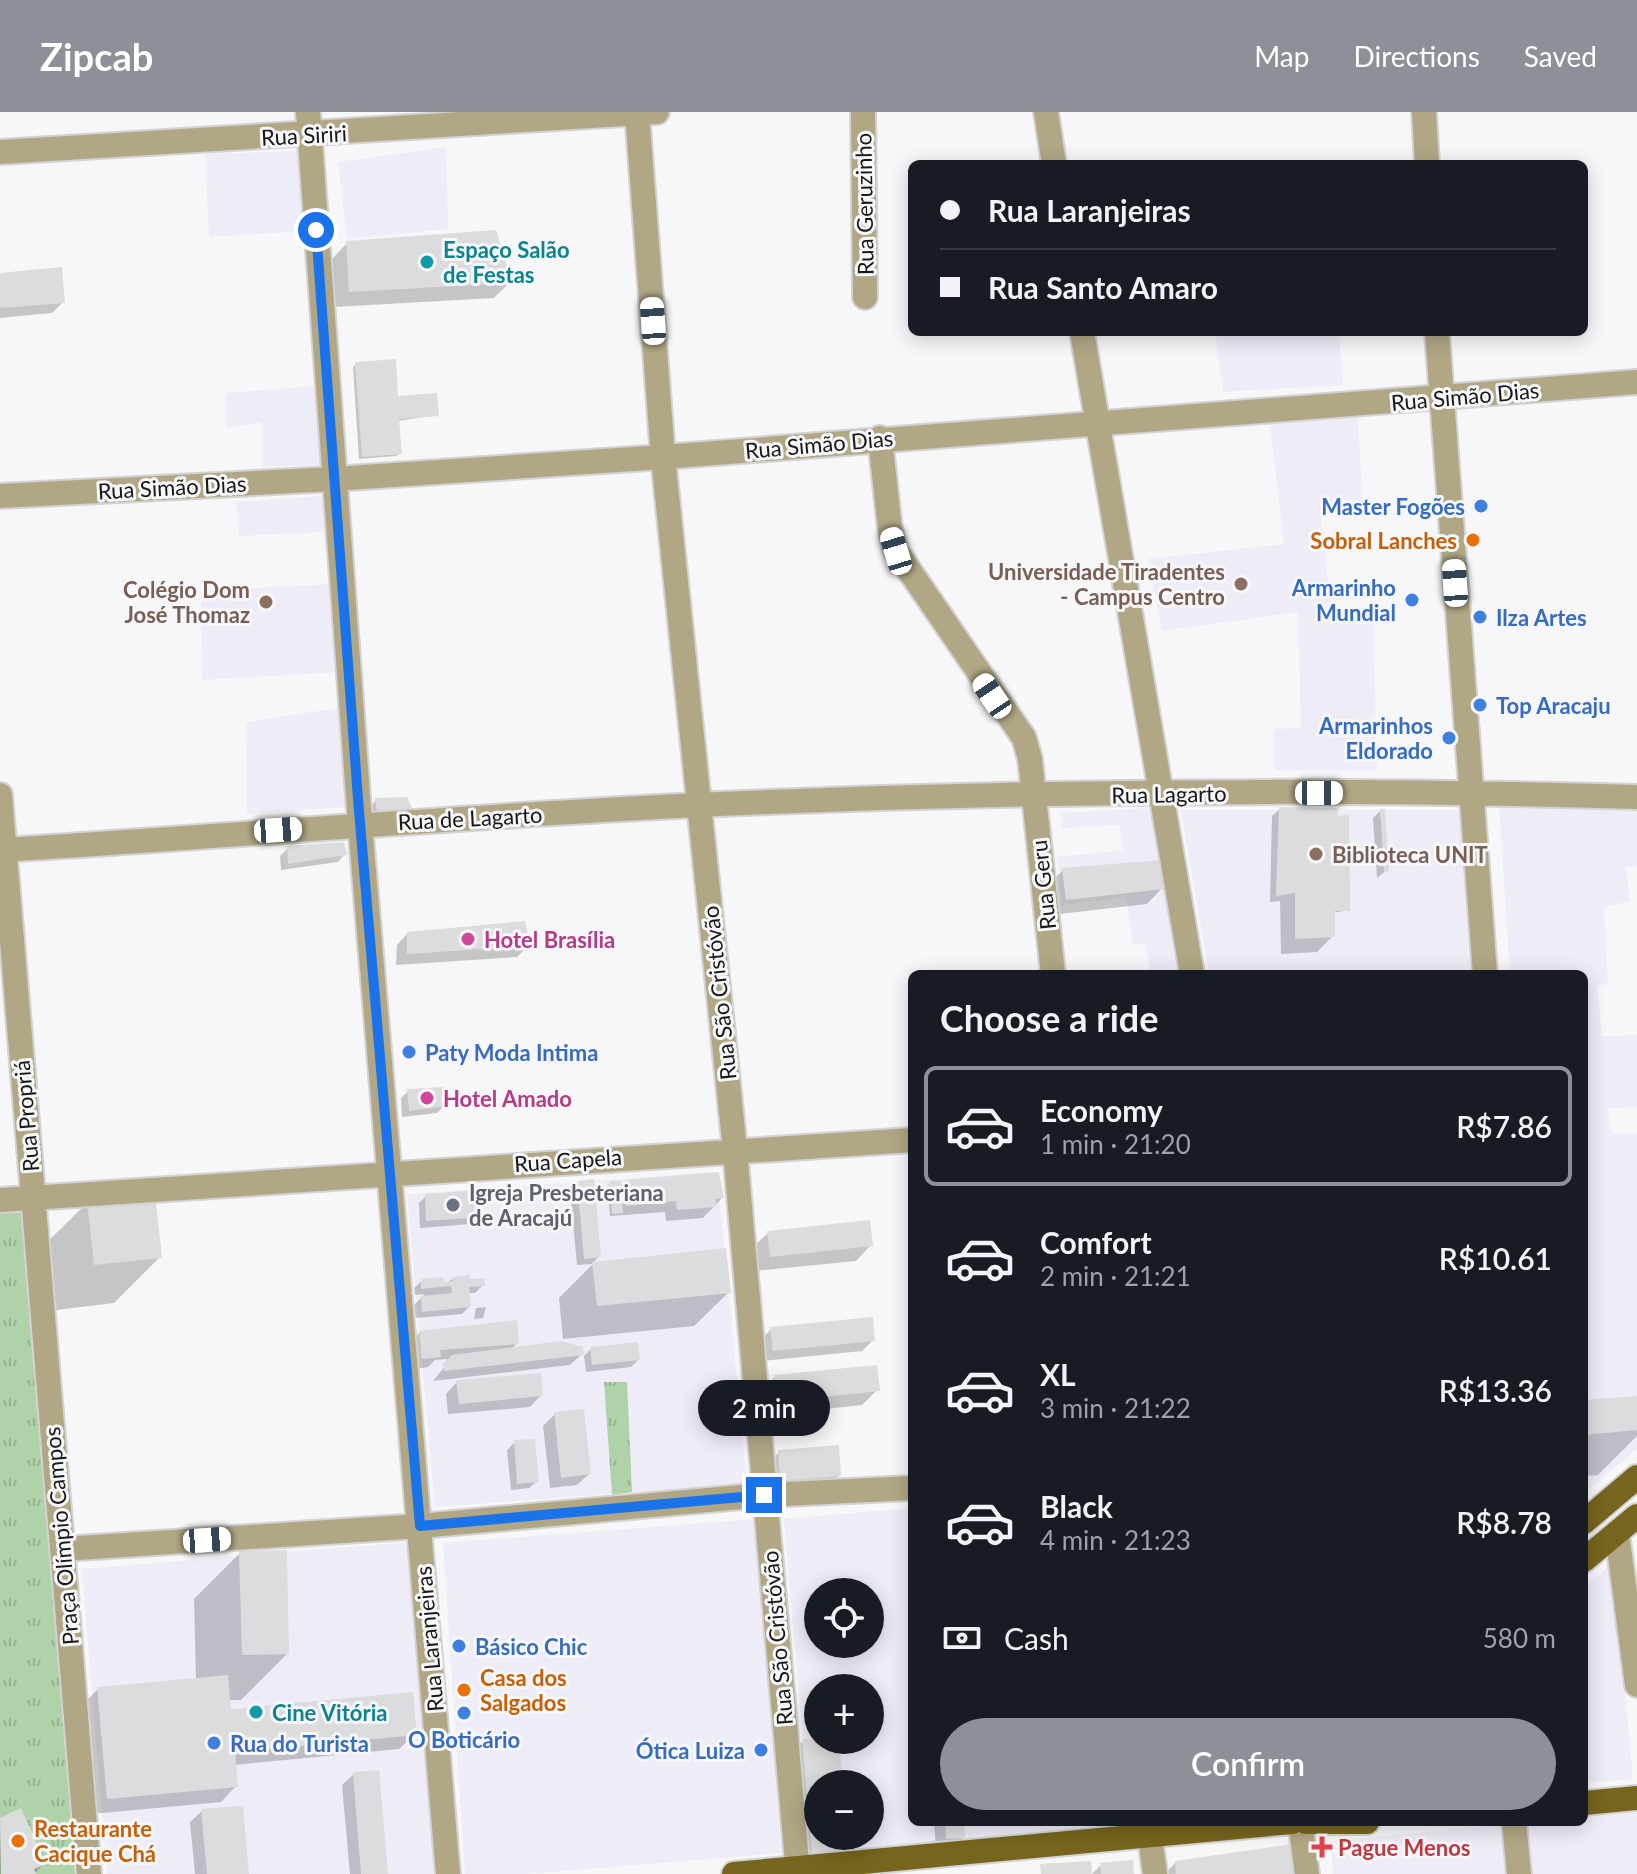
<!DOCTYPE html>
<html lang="en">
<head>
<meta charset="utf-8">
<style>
	:root { --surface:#171b24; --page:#20242c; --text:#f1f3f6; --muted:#9ea1a6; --line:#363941; --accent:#8c9099 }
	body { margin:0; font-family:Lato,sans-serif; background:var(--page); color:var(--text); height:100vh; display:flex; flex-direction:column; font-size:30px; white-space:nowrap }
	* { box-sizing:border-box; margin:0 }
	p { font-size:26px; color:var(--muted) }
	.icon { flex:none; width:44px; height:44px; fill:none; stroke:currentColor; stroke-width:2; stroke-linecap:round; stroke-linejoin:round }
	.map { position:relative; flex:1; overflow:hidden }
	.sheet { position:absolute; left:908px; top:858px; width:680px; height:856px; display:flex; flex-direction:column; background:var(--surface); border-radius:12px; box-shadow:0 4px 20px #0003 }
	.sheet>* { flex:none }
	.banner { position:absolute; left:908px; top:48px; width:680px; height:176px; border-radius:12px; box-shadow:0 4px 20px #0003; display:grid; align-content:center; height:176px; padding:0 32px; background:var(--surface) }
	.controls { position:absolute; left:804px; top:1466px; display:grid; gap:16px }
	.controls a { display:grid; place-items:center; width:80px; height:80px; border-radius:50%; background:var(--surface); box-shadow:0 4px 20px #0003; font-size:40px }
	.end { position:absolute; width:36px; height:36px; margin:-18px; border:10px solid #1a73e8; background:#fff; box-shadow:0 0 0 4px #fff }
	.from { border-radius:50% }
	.bubble { position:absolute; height:56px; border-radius:28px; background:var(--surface); box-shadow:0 4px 20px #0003; font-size:26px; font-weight:600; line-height:56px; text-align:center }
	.car { position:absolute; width:24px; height:48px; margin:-24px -12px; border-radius:10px; box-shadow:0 0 6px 2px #0007; background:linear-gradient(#fff 24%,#345 0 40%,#fff 0 76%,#345 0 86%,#fff 0) }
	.banner b { display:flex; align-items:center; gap:28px; height:76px; font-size:30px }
	.banner b+b { border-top:2px solid var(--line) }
	.banner i { width:20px; height:20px; background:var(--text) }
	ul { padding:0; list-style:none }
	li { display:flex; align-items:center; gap:24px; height:120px; margin:0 16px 12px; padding:0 16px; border:4px solid transparent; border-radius:12px }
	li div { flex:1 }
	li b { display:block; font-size:30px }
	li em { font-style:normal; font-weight:600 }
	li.active { border-color:var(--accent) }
	li>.icon { width:72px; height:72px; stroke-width:1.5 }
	h2 { padding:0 32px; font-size:36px; line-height:96px }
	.pay { display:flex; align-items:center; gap:20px; height:88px; padding:0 32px; font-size:30px }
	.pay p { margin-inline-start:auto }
	.action { display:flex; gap:16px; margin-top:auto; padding:16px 32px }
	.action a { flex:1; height:92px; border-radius:48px; background:var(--accent); color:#fff; font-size:32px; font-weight:600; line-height:92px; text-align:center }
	header { display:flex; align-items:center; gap:48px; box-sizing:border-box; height:112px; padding:0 40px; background:var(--accent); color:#fff }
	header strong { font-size:38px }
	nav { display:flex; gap:44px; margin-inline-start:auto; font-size:28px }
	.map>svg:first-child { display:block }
	.built { fill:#eeedf7; fill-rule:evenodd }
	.grass { fill:url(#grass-tufts) }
	.shadow { fill:#0003 }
	.building { fill:#dcdcde }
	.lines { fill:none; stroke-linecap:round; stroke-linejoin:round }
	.minor-casing { stroke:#d3d3d5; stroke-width:28 }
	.major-casing { stroke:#d3d3d5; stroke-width:28 }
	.minor { stroke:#b1a785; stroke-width:24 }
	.major { stroke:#77641d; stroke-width:24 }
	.route { stroke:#1a73e8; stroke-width:10 }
	.culture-dot { fill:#0f9aa8; stroke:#f7f7f9; stroke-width:3 }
	.shop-dot { fill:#3f7fe0; stroke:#f7f7f9; stroke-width:3 }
	.food-dot { fill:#e8710a; stroke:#f7f7f9; stroke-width:3 }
	.education-dot { fill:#8d6e63; stroke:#f7f7f9; stroke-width:3 }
	.hotel-dot { fill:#d1479c; stroke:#f7f7f9; stroke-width:3 }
	.worship-dot { fill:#6b7280; stroke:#f7f7f9; stroke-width:3 }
	.health-dot { fill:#e0444e; stroke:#f7f7f9; stroke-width:3 }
	.labels { text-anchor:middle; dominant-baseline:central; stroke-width:6; stroke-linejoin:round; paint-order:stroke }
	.street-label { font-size:22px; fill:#181819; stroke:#f7f7f9 }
	.culture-label { font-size:22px; font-weight:bold; fill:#0d838f; stroke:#f7f7f9; text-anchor:start }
	.shop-label { font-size:22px; font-weight:bold; fill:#366cbe; stroke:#f7f7f9; text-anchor:start }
	.food-label { font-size:22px; font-weight:bold; fill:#c56008; stroke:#f7f7f9; text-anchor:start }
	.education-label { font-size:22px; font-weight:bold; fill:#785e54; stroke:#f7f7f9; text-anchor:end }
	.hotel-label { font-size:22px; font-weight:bold; fill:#b23c85; stroke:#f7f7f9; text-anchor:start }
	.worship-label { font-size:22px; font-weight:bold; fill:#5b616d; stroke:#f7f7f9; text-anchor:start }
	.health-label { font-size:22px; font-weight:bold; fill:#be3a42; stroke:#f7f7f9; text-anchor:start }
</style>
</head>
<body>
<header>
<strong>Zipcab</strong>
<nav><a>Map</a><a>Directions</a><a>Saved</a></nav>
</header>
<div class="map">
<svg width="1637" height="1762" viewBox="0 0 1637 1762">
	<defs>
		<pattern id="grass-tufts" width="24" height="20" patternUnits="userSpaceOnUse" patternTransform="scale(2)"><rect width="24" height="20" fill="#afd2a9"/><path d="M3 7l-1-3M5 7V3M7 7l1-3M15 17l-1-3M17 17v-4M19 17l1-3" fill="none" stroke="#96b491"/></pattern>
	</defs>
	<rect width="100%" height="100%" fill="#f7f7f9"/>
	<path class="built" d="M446 35 448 117 347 127 338 50Z
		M300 39 306 119 209 125 205 42Z
		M1215 220H1339L1343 273 1223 280Z
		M317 274 322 353 262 355 261 310 227 316 226 281Z
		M1357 294 1363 393 1320 399 1331 496 1373 499 1377 659 1275 658 1274 617 1301 616 1298 500 1162 519 1148 447 1284 432 1269 304Z
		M322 384 326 420 239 424 236 390Z
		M330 472 337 560 202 568 201 479Z
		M339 596 345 695 247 702 246 610Z
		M1499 694 1637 696V754L1626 755 1630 789 1604 795 1608 872 1597 874 1602 924 1637 923V995L1607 996 1612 1022 1637 1021V1337L1584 1381V862H1510Z
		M1150 696 1179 862H1150L1146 833 1133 832 1126 785 1062 793 1057 745 1124 738 1119 713 1062 716 1061 701Z
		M1181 698H1459L1470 862H1209Z
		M717 1060 747 1372 435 1395 407 1082Z
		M912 1396V1710L1130 1711 812 1742 784 1407ZM818 1480H870V1532H818ZM818 1576H870V1628H818ZM818 1672H870V1724H818Z
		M755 1407 781 1741 527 1762H465L443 1431Z
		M410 1430 435 1762H107L82 1457Z
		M1606 1457 1614 1459 1633 1667 1584 1671V1475Z
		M1637 1700V1762H1333L1330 1729 1528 1710H1584V1705Z"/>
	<path class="grass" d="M25 1095 75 1762H0V1097Z
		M604 1270H627L632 1380 612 1383Z"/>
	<path class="shadow" d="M347 131 510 170 494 186 334 195 332 147Z
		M0 163 63 190 52 201 0 206Z
		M356 252 396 286 437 303 397 309 400 341 396 344 359 347 353 255Z
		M376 688 411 698 404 705 371 706 369 696Z
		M1280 697 1348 798 1333 801V824L1317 840 1281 842 1280 789 1270 790 1272 704Z
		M1380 699 1387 758 1377 766 1373 706Z
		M288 736 345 742 338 750 281 758 280 744Z
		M1063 758 1162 776 1147 792 1051 803 1047 774Z
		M408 821 529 833 517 845 396 853 397 833Z
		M408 979 444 994 437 1001 402 1005 401 986Z
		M624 1070 722 1086 703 1106 666 1109 665 1100 610 1104 608 1074 611 1071 619 1075Z
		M577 1071 599 1144 592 1152 577 1153 570 1078Z
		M426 1084 478 1105 471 1112 420 1116 419 1091Z
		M88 1090 160 1145 114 1191 48 1199 41 1136Z
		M768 1121 871 1133 856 1149 755 1159 752 1136Z
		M593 1152 729 1180 694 1214 563 1227 559 1186Z
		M453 1167 483 1173 475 1181H468L469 1195 462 1202 416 1206 414 1193 425 1182 415 1183 414 1176 422 1169 442 1172Z
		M486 1195 483 1206 474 1207 476 1196Z
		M771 1217 873 1228 862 1239 762 1249 760 1229Z
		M419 1221 517 1231 512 1237 582 1242 570 1253 433 1269 451 1247 435 1248 428 1255 411 1258 408 1232Z
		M591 1237 638 1248 631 1255 586 1260 584 1244Z
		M775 1265 877 1278 862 1293 761 1304 759 1281Z
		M457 1270 541 1283 530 1295 448 1302 446 1282Z
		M1637 1286V1324L1598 1363 1584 1364V1290Z
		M555 1302 589 1362 577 1373 550 1376 543 1314Z
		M515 1330 537 1369 529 1376 511 1378 507 1338Z
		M779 1340 839 1363 816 1387 756 1364Z
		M240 1441 287 1542 241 1588H229L230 1599 415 1622 399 1637 234 1653 236 1674 221 1690 92 1702 82 1593 98 1577 196 1568 194 1487Z
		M803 1629 841 1672H818V1724H846L847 1738 832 1753 798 1756 787 1645Z
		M354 1662 386 1762H350L342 1673Z
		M20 1699 44 1751 34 1762H0V1708Z
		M202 1699 247 1762H195L190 1710Z
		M934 1710H962L963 1725 951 1737 936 1738Z
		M1175 1751 1294 1762H1165Z
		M1101 1753 1132 1762H1092Z"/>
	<path class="building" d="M496 118 512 171 349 180 346 129Z
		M62 155 65 191 0 196V161Z
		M396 247 398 284 437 281 439 304 399 307 402 342 362 345 355 250Z
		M407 685 413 698 377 700 375 686Z
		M1279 695 1337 696 1338 704 1349 703 1350 799H1335V825L1295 827V781L1276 784Z
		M1380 697H1385L1389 759 1384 760Z
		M344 730 347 743 288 752 287 734Z
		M1162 748 1164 777 1066 788 1062 756Z
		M525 809 531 834 407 842V820Z
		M444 975 446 994 409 999 407 977Z
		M719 1060 724 1086 716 1087V1095L677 1098 676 1089 626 1094 624 1068Z
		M594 1067 601 1145 584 1147 577 1069Z
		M610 1069H621L623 1101 612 1102Z
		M479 1078 480 1105 426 1109 425 1082Z
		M155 1081 162 1146 94 1153 87 1089Z
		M870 1108 873 1134 770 1145 767 1119Z
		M726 1136 731 1181 597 1194 592 1150Z
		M470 1163V1167L484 1166 485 1174 469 1175 471 1195 422 1200 421 1184 452 1181 451 1174 421 1177V1167L443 1165 444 1170 453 1169 452 1165Z
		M873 1205 875 1229 773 1239 770 1215Z
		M517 1208 519 1232 440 1238 441 1245 422 1247 419 1219Z
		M561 1229 583 1235 584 1243 444 1259 443 1252 452 1243Z
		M638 1230 640 1248 592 1253 590 1235Z
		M877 1253 880 1279 776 1290 774 1263Z
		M541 1261 543 1284 459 1292 456 1268Z
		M1637 1284V1318L1584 1323V1288Z
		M584 1297 591 1362 561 1366 554 1300Z
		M535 1327 539 1370 517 1372 514 1328Z
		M839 1333 841 1364 780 1369 778 1338Z
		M287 1438 289 1542 242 1543 239 1439Z
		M228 1563 231 1597 413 1580 417 1623 235 1640 238 1675 107 1687 97 1575Z
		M818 1626 839 1628 843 1672H818V1724H848L849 1739 812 1742 802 1627Z
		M379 1658 388 1762H361L353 1660Z
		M243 1694 249 1762H207L201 1697Z
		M21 1696 46 1752 34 1757 36 1762H1L0 1706Z
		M945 1710H964L965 1726 946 1727Z
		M1292 1732 1296 1762H1176L1175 1749Z
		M1133 1748 1134 1762H1101L1100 1751Z
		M1091 1749 1092 1762H1041L1040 1752Z"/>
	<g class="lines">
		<defs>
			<path id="minor" d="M308 0 360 712 448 1762
				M637 0 663 345 735 1038 798 1762
				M863 0 865 185
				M1046 0 1054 52
				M1424 0 1427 52
				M0 40 657 0
				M1082 220 1192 862
				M1437 220 1485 862
				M880 326 890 417 896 439 1024 626 1030 647 1053 862
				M0 384 333 367 663 345 1637 270
				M0 683 89 1762
				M0 738C233 724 465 704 698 693 1011 679 1325 676 1637 685
				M0 1088 912 1028
				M1617 1421 1637 1573
				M63 1437 420 1414 764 1383 912 1376
				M1148 1710 1155 1762
				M1300 1710 1307 1762
				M1514 1710 1519 1762"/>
			<path id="major" d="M1584 1410 1637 1365
				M1584 1448 1637 1404
				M1584 1691 1637 1686
				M1306 1710H1367
				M734 1762 1292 1710"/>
		</defs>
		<use href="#minor" class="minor-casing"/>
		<use href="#major" class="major-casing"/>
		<use href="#minor" class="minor"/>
		<use href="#major" class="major"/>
	</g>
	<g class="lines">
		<path class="route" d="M316 118 358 687 420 1414 764 1383"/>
	</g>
	<g class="culture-dot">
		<circle cx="427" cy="150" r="8"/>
		<circle cx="256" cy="1600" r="8"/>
	</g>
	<g class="shop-dot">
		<circle cx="1481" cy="394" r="8"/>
		<circle cx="1412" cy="488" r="8"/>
		<circle cx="1480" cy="505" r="8"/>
		<circle cx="1480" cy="593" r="8"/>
		<circle cx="1449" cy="626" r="8"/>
		<circle cx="409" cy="940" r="8"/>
		<circle cx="459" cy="1534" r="8"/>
		<circle cx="464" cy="1601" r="8"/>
		<circle cx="214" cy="1631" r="8"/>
		<circle cx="761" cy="1638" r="8"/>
	</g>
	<g class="food-dot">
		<circle cx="1473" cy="428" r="8"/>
		<circle cx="464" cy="1578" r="8"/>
		<circle cx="18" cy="1729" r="8"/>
	</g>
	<g class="education-dot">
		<circle cx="1241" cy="472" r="8"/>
		<circle cx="266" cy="490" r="8"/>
		<circle cx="1316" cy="742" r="8"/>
	</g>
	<g class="hotel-dot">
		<circle cx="468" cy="827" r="8"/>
		<circle cx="427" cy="986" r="8"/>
	</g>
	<circle class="worship-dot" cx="453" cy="1093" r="8"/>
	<path class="health-dot" d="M1318 1723h8v8h8v8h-8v8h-8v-8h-8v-8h8z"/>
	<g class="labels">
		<g class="street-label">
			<text transform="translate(304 23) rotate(-3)">Rua Siriri</text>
			<text transform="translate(864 92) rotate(-91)">Rua Geruzinho</text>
			<text transform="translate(1465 284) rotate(-5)">Rua Simão Dias</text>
			<text transform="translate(819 332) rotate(-5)">Rua Simão Dias</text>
			<text transform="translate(172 375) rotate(-3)">Rua Simão Dias</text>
			<text transform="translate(1169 682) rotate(-1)">Rua Lagarto</text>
			<text transform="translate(470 706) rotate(-3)">Rua de Lagarto</text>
			<text transform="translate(1043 773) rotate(-96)">Rua Geru</text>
			<text transform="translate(719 881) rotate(-96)">Rua São Cristóvão</text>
			<text transform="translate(26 1004) rotate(-95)">Rua Propriá</text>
			<text transform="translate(568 1048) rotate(-4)">Rua Capela</text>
			<text transform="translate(61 1424) rotate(-95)">Praça Olímpio Campos</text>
			<text transform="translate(777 1526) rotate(-95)">Rua São Cristóvão</text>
			<text transform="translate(429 1527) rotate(-95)">Rua Laranjeiras</text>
		</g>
		<g class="culture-label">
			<text x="443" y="137">Espaço Salão<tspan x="443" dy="25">de Festas</tspan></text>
			<text x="272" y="1600">Cine Vitória</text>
		</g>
		<g class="shop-label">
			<text x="1465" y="394" text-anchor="end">Master Fogões</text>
			<text x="1396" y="475" text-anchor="end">Armarinho<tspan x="1396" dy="25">Mundial</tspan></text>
			<text x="1496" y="505">Ilza Artes</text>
			<text x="1496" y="593">Top Aracaju</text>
			<text x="1433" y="613" text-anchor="end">Armarinhos<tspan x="1433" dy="25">Eldorado</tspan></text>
			<text x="425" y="940">Paty Moda Intima</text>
			<text x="475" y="1534">Básico Chic</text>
			<text x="464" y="1627" text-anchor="middle">O Boticário</text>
			<text x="230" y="1631">Rua do Turista</text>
			<text x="745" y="1638" text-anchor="end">Ótica Luiza</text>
		</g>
		<g class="food-label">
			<text x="1457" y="428" text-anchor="end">Sobral Lanches</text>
			<text x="480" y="1565">Casa dos<tspan x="480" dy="25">Salgados</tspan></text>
			<text x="34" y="1716">Restaurante<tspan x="34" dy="25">Cacique Chá</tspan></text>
		</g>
		<g class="education-label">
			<text x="1225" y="459">Universidade Tiradentes<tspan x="1225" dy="25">- Campus Centro</tspan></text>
			<text x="250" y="477">Colégio Dom<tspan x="250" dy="25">José Thomaz</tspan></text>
			<text x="1332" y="742" text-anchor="start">Biblioteca UNIT</text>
		</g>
		<g class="hotel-label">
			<text x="484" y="827">Hotel Brasília</text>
			<text x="443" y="986">Hotel Amado</text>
		</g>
		<g class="worship-label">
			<text x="469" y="1080">Igreja Presbeteriana<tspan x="469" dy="25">de Aracajú</tspan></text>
		</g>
		<g class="health-label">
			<text x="1338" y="1735">Pague Menos</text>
		</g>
	</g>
</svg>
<div class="controls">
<a><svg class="icon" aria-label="locate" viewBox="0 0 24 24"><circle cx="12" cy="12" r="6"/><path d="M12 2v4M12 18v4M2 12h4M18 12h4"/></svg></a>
<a>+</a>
<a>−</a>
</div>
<i class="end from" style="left:316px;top:118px"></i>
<i class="end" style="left:764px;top:1383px"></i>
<div class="bubble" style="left:698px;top:1268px;width:132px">2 min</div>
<i class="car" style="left:653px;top:209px;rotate:356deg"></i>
<i class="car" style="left:896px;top:439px;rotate:343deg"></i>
<i class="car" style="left:1455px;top:471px;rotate:356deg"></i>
<i class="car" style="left:992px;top:584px;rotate:326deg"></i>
<i class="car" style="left:1319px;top:681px;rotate:90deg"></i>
<i class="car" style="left:278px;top:718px;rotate:86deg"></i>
<i class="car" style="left:207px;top:1428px;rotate:86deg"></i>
<div class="banner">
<b><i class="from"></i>Rua Laranjeiras</b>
<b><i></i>Rua Santo Amaro</b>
</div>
<section class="sheet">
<h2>Choose a ride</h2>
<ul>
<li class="active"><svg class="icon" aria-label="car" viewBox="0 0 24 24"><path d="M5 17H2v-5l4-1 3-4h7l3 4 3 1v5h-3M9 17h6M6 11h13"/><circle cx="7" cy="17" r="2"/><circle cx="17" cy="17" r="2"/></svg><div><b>Economy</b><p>1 min · 21:20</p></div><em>R$7.86</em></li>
<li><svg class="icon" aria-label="car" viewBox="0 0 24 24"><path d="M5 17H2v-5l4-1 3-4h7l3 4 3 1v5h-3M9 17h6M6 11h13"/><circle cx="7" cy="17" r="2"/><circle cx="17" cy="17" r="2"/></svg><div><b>Comfort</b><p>2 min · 21:21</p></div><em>R$10.61</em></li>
<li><svg class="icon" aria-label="car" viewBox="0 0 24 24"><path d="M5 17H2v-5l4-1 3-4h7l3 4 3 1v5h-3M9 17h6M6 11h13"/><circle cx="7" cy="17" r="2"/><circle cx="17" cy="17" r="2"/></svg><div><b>XL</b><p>3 min · 21:22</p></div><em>R$13.36</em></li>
<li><svg class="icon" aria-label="car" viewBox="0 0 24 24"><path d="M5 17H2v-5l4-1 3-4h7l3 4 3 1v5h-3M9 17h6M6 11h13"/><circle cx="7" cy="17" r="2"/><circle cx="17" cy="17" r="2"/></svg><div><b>Black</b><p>4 min · 21:23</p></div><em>R$8.78</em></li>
</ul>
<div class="pay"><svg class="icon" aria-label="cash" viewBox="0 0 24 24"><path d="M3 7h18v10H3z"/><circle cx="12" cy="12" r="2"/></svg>Cash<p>580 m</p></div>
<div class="action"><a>Confirm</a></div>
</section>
</div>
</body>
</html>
